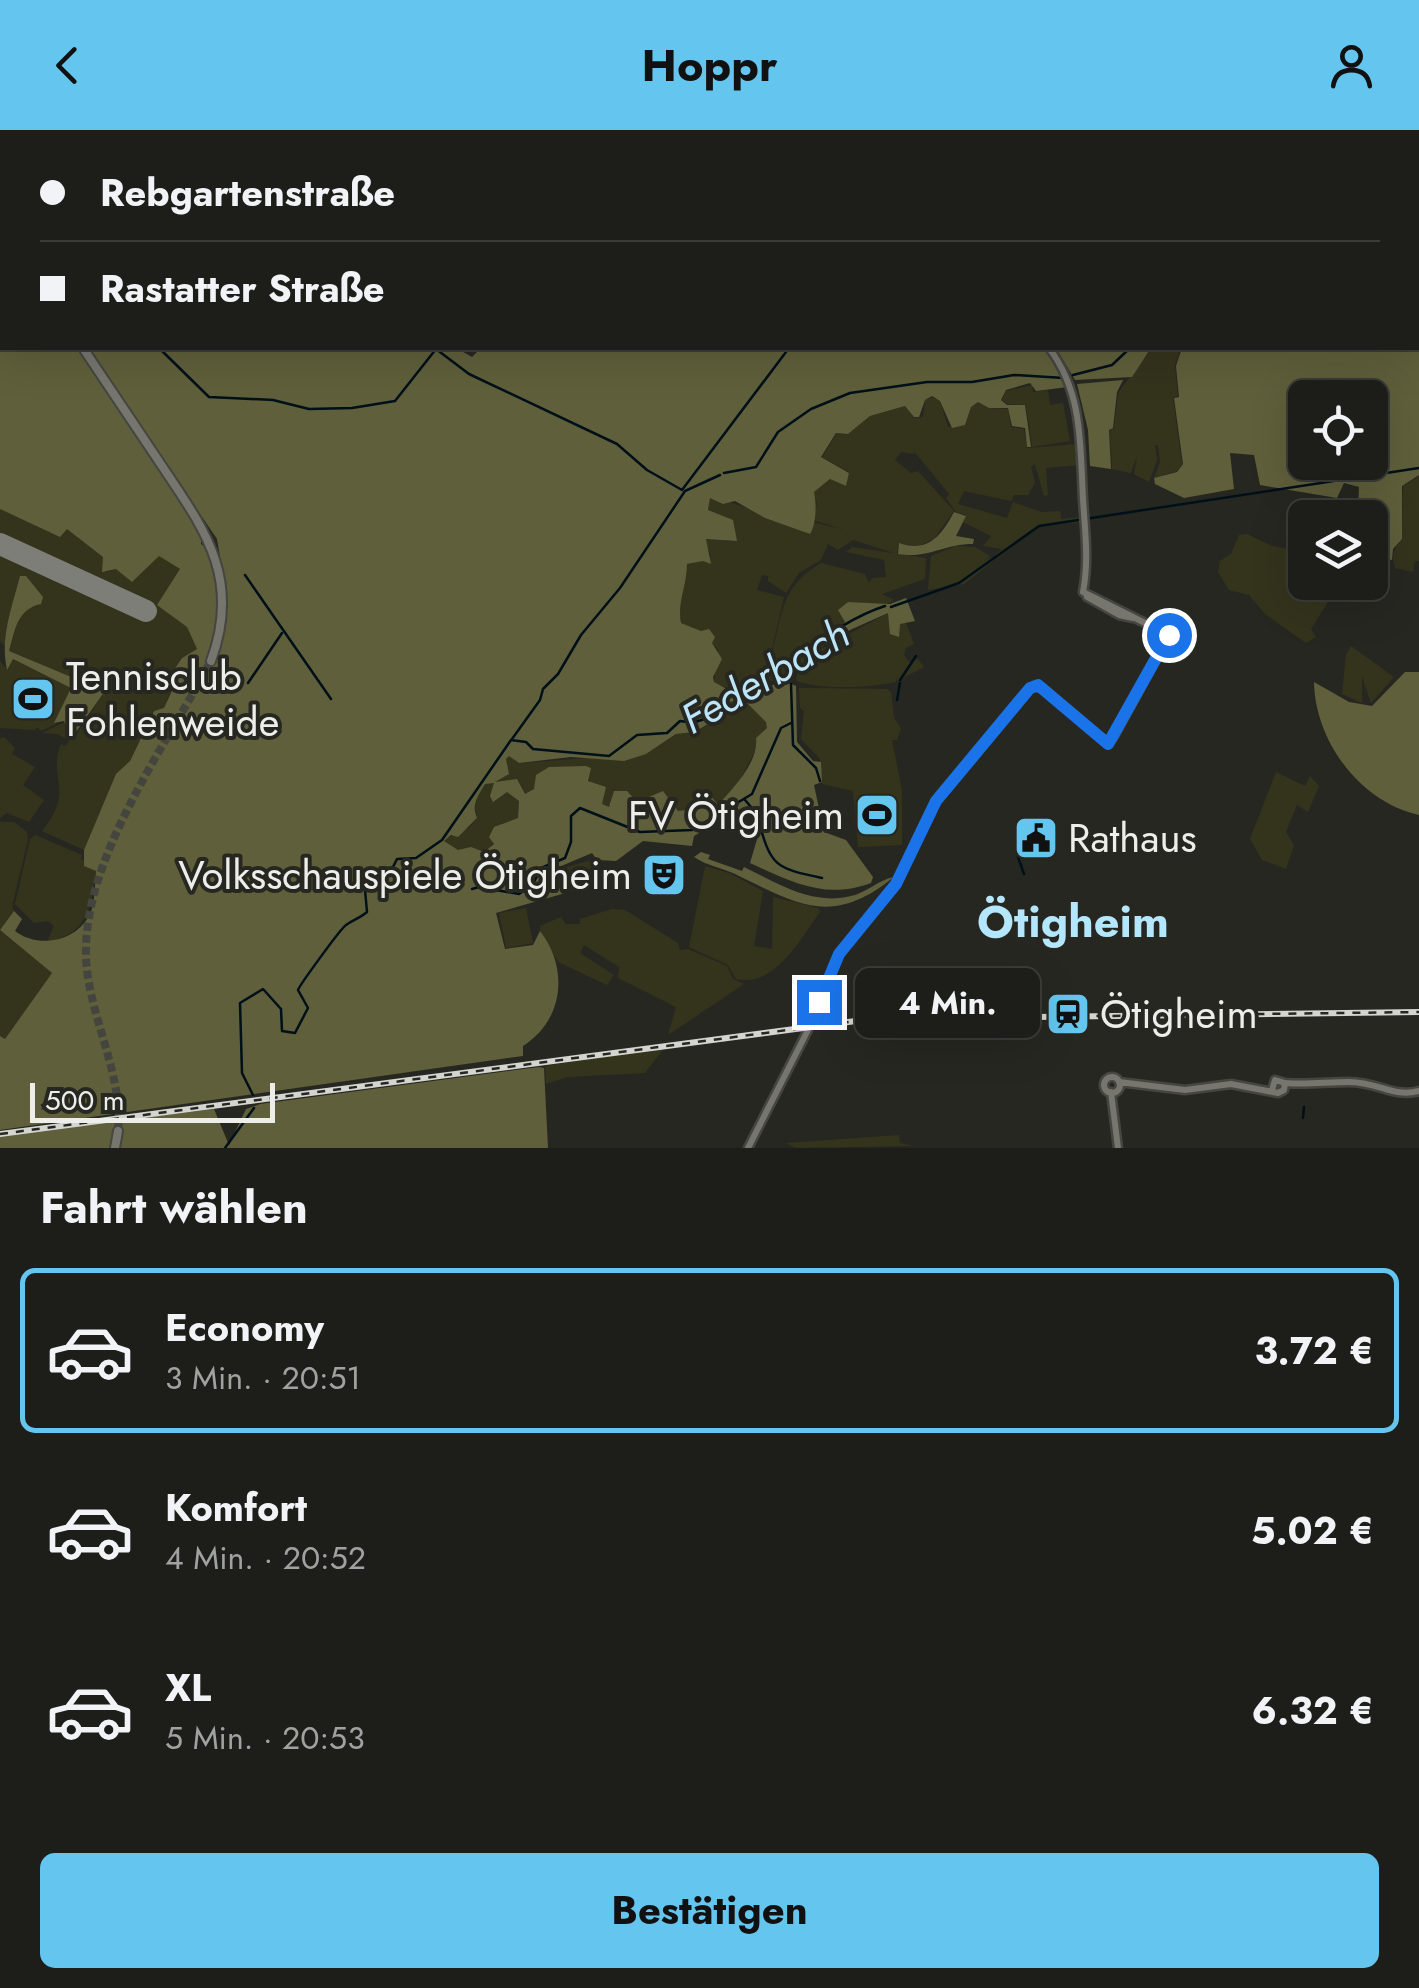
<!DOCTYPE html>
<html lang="de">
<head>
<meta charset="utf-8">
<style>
	:root { --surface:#1d1d19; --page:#252622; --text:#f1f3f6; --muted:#a0a2a2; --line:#3b3b38; --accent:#64c5ee }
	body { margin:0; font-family:Jost,sans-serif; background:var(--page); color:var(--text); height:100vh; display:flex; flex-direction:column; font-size:38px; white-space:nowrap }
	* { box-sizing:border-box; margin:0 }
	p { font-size:32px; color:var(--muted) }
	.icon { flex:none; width:55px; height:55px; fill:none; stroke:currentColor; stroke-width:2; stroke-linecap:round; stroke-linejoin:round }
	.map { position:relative; height:1018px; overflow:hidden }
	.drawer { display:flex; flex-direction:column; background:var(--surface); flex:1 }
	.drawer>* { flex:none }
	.banner { position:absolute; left:0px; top:0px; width:1420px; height:220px; box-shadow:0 10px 40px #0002,0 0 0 2px var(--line); display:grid; align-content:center; height:220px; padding:0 40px; background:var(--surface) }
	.fabs { position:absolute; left:1288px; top:250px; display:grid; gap:20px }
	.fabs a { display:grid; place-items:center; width:100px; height:100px; border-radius:15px; background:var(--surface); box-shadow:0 10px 40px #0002,0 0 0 2px var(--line); font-size:50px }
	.scale { position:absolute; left:30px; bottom:25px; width:245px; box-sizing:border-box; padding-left:10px; border:5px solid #edeeea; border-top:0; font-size:28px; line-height:35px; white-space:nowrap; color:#edeeea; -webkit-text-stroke:8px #272721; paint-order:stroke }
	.end { position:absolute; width:45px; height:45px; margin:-22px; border:12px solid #1a73e8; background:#fff; box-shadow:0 0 0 5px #fff }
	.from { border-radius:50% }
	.bubble { position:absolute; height:70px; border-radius:15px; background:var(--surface); box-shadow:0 10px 40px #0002,0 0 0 2px var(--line); font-size:32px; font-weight:700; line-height:70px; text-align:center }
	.banner b { display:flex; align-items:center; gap:35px; height:95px; font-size:38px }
	.banner b+b { border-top:2px solid var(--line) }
	.banner i { width:25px; height:25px; background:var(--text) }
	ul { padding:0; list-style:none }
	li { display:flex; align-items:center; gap:30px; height:165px; margin:0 20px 15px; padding:0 20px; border:5px solid transparent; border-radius:15px }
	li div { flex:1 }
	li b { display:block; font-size:38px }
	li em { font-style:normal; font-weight:700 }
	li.selected { border-color:var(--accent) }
	li>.icon { width:90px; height:90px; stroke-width:1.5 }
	h2 { padding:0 40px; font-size:45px; line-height:120px }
	.button { display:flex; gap:20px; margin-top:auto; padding:20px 40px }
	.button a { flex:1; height:115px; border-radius:15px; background:var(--accent); color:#111; font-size:40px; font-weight:700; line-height:115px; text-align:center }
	header { display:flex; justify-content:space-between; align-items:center; height:130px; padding:0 40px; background:var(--accent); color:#111; font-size:45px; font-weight:700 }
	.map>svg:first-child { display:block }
	.green { fill:#34341d }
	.forest { fill:#5f5f3b; fill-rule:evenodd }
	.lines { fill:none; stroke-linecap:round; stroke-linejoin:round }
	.stream { stroke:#001019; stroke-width:2.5 }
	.runway { stroke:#7e7e78; stroke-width:22 }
	.secondary-tunnel { stroke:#45453f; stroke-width:8; stroke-dasharray:8 4; stroke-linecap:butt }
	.tertiary-casing { stroke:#454541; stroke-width:11 }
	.secondary-casing { stroke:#454541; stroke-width:12 }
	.tertiary { stroke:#76766f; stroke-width:6 }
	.secondary { stroke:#76766f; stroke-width:8 }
	.rail-casing { stroke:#d4d5d0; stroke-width:6 }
	.rail { stroke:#272721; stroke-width:2.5; stroke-dasharray:8; stroke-linecap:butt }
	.route { stroke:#1a73e8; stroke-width:12 }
	.labels { text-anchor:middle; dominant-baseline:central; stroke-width:8; stroke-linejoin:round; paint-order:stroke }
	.poi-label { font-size:40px; fill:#edeeea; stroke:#272721; text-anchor:start }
	.water-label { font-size:42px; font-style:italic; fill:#bde5f9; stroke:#272721 }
	.quarter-label { font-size:45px; font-weight:bold; fill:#b4e6fd; stroke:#272721 }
</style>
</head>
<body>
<header><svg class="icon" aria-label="back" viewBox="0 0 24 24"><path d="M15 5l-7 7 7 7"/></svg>Hoppr<svg class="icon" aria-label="person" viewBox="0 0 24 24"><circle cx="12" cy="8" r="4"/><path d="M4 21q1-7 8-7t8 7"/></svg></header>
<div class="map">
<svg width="1419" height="1018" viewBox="0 0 1419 1018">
	<rect width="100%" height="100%" fill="#272721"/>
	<path class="green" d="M1152 218H1181L1175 236 1178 266 1173 268 1182 334 1177 341 1154 348 1160 332 1158 315H1155L1157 330 1149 352 1134 344 1137 326 1131 343 1112 339 1110 300 1114 298 1118 263Z
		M1032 255 1033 262 1048 260 1050 275 1063 273 1070 311 1032 317 1026 275 1007 274 1002 270 1006 261Z
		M932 267 940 271 948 297 965 295 971 277 978 272 989 278 1008 279 1011 297 1024 299 1027 318 1078 314 1079 335 1046 338 1048 365 1044 366 1035 334 1031 336 1035 353 1028 365H1014L1011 371 964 361 958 374 1007 388 1013 372 1041 382 1060 381 1061 389 1081 387 1082 392 1039 396 997 428 994 426 1002 419 983 416 991 406 963 392 966 385 956 382 946 368 949 364 913 320 915 324 901 322 895 330 911 343 918 341 954 381 934 409 917 417 899 413 897 424 853 410 838 420 828 414 821 430 799 443 786 463 768 451V446L762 445 757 460 784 467 769 532C784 487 777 459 821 433L865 444 869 453 872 448 886 447 884 430 846 422 852 417 926 428 925 449 882 464 894 470 887 474 848 472 839 479 845 492 838 500 841 504 810 525 888 483 891 490 906 493 914 514 906 518 904 525 911 534 917 528 924 537 897 551V546L896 552C866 558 824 560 796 551L799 532 793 541 794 550 769 551 746 566 741 558 765 542 732 560 714 553 718 520 701 501 681 493C677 472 687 456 687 434L711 427 705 409 737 411 708 380 710 368C740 372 780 391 809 404L813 392 845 400 813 390 817 373 814 362 830 349 846 356 849 342 822 327 837 303 848 304 870 286 906 276 914 288 923 287 925 270Z
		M1419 346V431H1415L1413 442 1395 438C1391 425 1394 419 1402 409L1403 356Z
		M0 379 60 406 67 398 104 427 106 442 116 439 125 443 159 425 181 440 158 475 187 497 197 519 182 528 164 579 153 581 130 631 116 645 84 720 42 701C76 659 47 649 61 614L66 616 69 611 58 604 42 603 65 592 75 607 105 561 9 521 0 511Z
		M1247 404 1272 416 1305 422V452L1340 453 1311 499 1316 507 1306 513 1265 484 1249 465 1229 460 1218 442 1220 431 1231 424 1239 405Z
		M956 416 975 417 990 426 983 432 991 427 994 430 964 454 928 460 931 426Z
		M1351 516 1394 547 1371 573 1362 546V573L1342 564 1346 525Z
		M12 529 72 558 56 594 41 601 37 597 35 600 0 598V531L7 539Z
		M799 558 887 559 891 562 894 588 901 598 897 610H892L902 660V715L858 717 853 661 822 654 820 629 801 609 804 581 800 578Z
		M743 568 748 569 747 573 767 592V598L739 652 718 676 703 665 705 672 700 678 678 681 636 673 627 661H614L610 677 601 674 594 655 588 650 534 659 525 665 517 649 507 662 519 671 518 689 502 693 494 713 484 723 458 721 443 710 469 698 477 688C468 666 494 641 509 625L519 633 646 624 677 604 696 602 714 590 727 573Z
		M4 607 15 618 12 624 35 637 23 655 44 670 29 692 7 683 0 688V608Z
		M1276 642 1305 656 1310 646 1319 656 1308 682 1297 675 1286 702 1294 715 1286 739 1262 730 1250 709Z
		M0 692H14L27 702 28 710 12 776 14 781 0 800 52 843 5 909 0 906Z
		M35 705 82 725 81 729 96 740C91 777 89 803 47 812L54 796 48 791 34 793 15 774 30 709Z
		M591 730 597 749 587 752 588 756 562 764 558 751 550 754 547 743Z
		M705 736 729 743 763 761 754 816 772 819 773 767 818 778 820 782C801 808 775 858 736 849L728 835 689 817Z
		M526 778 533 813 506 818 499 783Z
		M612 779 625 780 678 813 680 820 688 819 727 836 733 849 744 854 668 905 676 877 618 848 619 837 584 815 580 823 614 845 607 855 558 832 540 801V796L561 787 566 794H580V789Z
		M665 917 645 943 568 947 546 954 545 936Z
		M899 1005 900 1013 914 1016 796 1018 786 1013Z"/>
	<path class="forest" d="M1255 0H1419V345L1402 356V409L1393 419 1392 430 1370 426V388L1358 387 1359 357 1344 353 1337 368 1260 355 1254 325 1230 323 1234 359 1184 368 1155 354 1154 348 1177 342 1183 334 1174 268 1179 267 1176 236 1182 218H1418V2ZM1305 268H1370V332H1305Z
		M0 101 2 218H78L192 387 201 403V414L211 421C219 461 221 490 207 530L216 533 228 475 217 409 87 218H456L472 227 481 218H1044L1068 257 1036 261 1030 253 1006 260 1001 270 1007 275H1025L1031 317H1027L1025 298 1012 296 1008 278H989L978 272 971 277 965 295 952 298 940 271 932 266 925 270 919 287H914L905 276 870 286 848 304 836 303 821 327 849 343 846 356 830 349 814 362C817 373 816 396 810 404L765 388 735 371 723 374 710 368 708 380 733 390 737 411 706 409 711 434 703 431 687 434C687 456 677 472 681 493L701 501 709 499 715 507 712 513 722 529 713 547 714 552 743 568 727 573 714 590 695 602 676 604 646 624 624 631 571 627 519 633 509 626 506 629 509 644 495 652 517 649 525 664 534 659 536 645 549 637 586 636 591 638 588 651 606 657 602 674 609 677 614 661H627L637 672 663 661 678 681 699 678 705 672 703 664 710 665 718 675C733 658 759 632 756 608L767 598 766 592 747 573 748 569C765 562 776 546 796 556L797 612 813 631 821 632 822 652 814 655 824 702 846 710 873 747 871 753C825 770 792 752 750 733L758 706 749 683 740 679 694 706 692 716 643 711 616 731 597 730 592 723 547 742 550 754 557 752 562 764 496 783 505 819 533 815 540 801C569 838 564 890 523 916V926L0 1000V906L5 909 52 843 0 800 14 781 22 789 15 801C38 819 78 812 91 782 95 771 95 753 96 741L84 736V720L116 644 130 631 154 581 164 578 175 554 172 543 182 528 197 519 187 497 157 475 180 439 159 426 132 452 116 439 102 442 103 427 67 399 60 407 0 379ZM494 653 490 666 493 672 507 662 519 671 518 688 494 697 489 707 494 714 484 722 471 717 458 720 444 711 451 705 458 707 477 688C471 675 478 666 485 654Z
		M1056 218H1151L1132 247 1075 250Z
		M1123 250 1117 262 1113 298 1109 300 1111 339 1090 336 1088 300 1077 254Z
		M954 382 966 386 956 406 974 409 973 414C943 414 929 429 898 424L899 413C928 423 941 406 954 382Z
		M20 446H26L43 467 41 474C17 479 15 500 9 521L105 561 71 609 64 591 54 593 71 558 13 529 7 540C0 507 11 481 20 446Z
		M906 468 915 491 900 494 899 507 890 504 888 483 841 504 838 500 845 492 838 480 848 472 890 474Z
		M1405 542H1419V685C1360 672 1315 611 1314 552L1349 572 1372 576Z
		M701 722 710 725 708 729 742 741 744 737C777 753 812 776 851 766 866 763 880 749 894 747 832 797 799 775 737 745 723 738 707 736 694 727Z
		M539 937 544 938 548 1018H118L121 1001 114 1000 112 1018H0V1005L214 979 229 1015 246 979 260 974Z"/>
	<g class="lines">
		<path class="stream" d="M485 0 490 2
			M684 2 687 0
			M1334 2V0
			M1418 61 1419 62
			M0 171 2 170
			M159 218 209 267 273 270 309 279 352 278 395 271 436 219 469 244 617 314 647 340 682 360 789 218
			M1073 245 1112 235 1130 218
			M724 343 756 337 778 302 811 279 850 263 927 252H972L1014 245 1064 248
			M245 445 331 569
			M891 477 959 453 1039 396 1419 338
			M789 535 790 549
			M900 550 916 526
			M248 553 282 503
			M791 554 793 615 816 638 820 651
			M897 570 900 553
			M512 609 540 570 543 559 558 544 581 505 620 458 685 361 720 345
			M745 670 757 684
			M758 689C771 736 774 738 822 748
			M1018 727 1024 744
			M472 759 479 757 519 764 533 754 541 738 565 728 571 712V686L580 678 640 702 692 700 752 664 781 598 791 593
			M253 965 242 943 240 873 263 859 281 879 282 901 295 903 308 878 298 860C299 856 341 798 346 795 353 790 360 788 367 782L365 760 389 745 397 729 416 728 442 710 511 610 526 612 533 619 609 626 637 605 667 603 680 591C697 594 709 591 715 574 774 549 831 493 885 476
			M1303 988 1304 977
			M225 1018 254 978"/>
		<path class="runway" d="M0 414 146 481"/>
		<path class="secondary-tunnel" d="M118 1001C124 946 88 884 86 827 83 727 166 616 211 531"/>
		<defs>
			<path id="tertiary" d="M461 0 465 2
				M835 0 837 2
				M100 2 103 0
				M716 2 720 0
				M0 79 2 78
				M1049 218C1083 263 1080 314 1083 369 1085 402 1089 430 1083 462
				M1087 467 1119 485 1133 488
				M812 891 839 824 896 754 936 671 1030 558 1041 557 1108 614 1114 606 1169 505 1083 462
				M1104 955a8 8 0 1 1 16 0a8 8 0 1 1-16 0Z
				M1119 952 1185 960 1231 954 1278 963 1284 960 1285 953 1275 950 1272 960
				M1285 953C1307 955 1327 952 1349 952 1379 952 1393 968 1419 961
				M1111 962 1118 1018
				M748 1018 808 900"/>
			<path id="secondary" d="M2 97V84
				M83 218C107 254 131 290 156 327 201 395 243 445 211 531
				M115 1018 118 1001"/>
		</defs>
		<use href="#tertiary" class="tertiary-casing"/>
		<use href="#secondary" class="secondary-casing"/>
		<use href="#tertiary" class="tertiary"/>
		<use href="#secondary" class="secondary"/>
		<defs>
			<path id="rail" d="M0 1004 871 889 1419 882"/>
		</defs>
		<use href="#rail" class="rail-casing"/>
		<use href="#rail" class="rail"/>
	</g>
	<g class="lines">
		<path class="route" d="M819 872 839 824 896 754 936 671 1030 558 1038 555 1108 614 1169 505"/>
	</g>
	<defs>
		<symbol id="stadium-square" viewBox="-11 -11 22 22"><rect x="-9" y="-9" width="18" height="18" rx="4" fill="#64c5ee" stroke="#272721"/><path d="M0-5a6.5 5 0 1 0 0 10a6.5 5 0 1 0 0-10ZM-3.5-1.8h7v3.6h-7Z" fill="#111"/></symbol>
		<symbol id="civic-square" viewBox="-11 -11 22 22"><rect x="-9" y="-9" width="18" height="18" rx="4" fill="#64c5ee" stroke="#272721"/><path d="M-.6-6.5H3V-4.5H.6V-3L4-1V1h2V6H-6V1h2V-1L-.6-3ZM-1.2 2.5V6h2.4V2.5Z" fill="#111"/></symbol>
		<symbol id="theatre-square" viewBox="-11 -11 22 22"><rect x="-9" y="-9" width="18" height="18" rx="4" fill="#64c5ee" stroke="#272721"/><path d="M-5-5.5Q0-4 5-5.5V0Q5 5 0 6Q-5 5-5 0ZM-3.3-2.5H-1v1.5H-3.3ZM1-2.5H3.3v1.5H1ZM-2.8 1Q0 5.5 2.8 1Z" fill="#111"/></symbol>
		<symbol id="station-square" viewBox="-11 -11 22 22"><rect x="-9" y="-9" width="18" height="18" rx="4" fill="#64c5ee" stroke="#272721"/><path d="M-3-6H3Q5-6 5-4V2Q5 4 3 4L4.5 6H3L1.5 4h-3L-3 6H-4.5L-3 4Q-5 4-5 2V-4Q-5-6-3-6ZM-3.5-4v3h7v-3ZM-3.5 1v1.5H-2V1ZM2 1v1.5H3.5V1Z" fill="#111"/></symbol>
	</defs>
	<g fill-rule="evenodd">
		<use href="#stadium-square" x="8" y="544" width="50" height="50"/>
		<use href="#stadium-square" x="852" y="660" width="50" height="50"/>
		<use href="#civic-square" x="1011" y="683" width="50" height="50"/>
		<use href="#theatre-square" x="639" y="720" width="50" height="50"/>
		<use href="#station-square" x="1043" y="859" width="50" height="50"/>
	</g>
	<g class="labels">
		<g class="poi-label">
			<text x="66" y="546">Tennisclub<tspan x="66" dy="46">Fohlenweide</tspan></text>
			<text x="844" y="685" text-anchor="end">FV Ötigheim</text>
			<text x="1068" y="708">Rathaus</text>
			<text x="632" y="745" text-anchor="end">Volksschauspiele Ötigheim</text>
			<text x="1100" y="884">Ötigheim</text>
		</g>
		<g class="water-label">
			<text transform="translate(765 546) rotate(-30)">Federbach</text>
		</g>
		<g class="quarter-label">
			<text x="1073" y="791">Ötigheim</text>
		</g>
	</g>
</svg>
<div class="fabs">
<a><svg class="icon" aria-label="locate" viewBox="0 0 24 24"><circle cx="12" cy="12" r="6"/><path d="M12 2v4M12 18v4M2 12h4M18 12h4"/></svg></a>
<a><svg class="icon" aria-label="layers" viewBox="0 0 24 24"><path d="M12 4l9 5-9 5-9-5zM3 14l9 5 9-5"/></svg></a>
</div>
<div class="scale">500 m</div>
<i class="end from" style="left:1169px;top:505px"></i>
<i class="end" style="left:819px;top:872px"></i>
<div class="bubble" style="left:855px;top:838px;width:185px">4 Min.</div>
<div class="banner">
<b><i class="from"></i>Rebgartenstraße</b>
<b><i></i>Rastatter Straße</b>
</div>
</div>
<section class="drawer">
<h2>Fahrt wählen</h2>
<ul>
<li class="selected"><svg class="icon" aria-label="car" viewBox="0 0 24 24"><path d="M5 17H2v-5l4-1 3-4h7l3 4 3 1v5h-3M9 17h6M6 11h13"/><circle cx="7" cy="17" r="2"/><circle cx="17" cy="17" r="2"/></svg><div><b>Economy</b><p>3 Min. · 20:51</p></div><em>3.72 €</em></li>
<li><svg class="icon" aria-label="car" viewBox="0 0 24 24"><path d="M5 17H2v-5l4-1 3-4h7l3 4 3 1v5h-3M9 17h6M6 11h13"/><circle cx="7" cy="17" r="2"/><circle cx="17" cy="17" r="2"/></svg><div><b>Komfort</b><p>4 Min. · 20:52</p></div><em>5.02 €</em></li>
<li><svg class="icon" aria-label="car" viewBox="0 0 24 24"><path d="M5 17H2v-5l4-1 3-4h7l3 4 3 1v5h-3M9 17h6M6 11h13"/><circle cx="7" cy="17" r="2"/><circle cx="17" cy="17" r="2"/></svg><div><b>XL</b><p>5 Min. · 20:53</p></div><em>6.32 €</em></li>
</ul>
<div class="button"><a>Bestätigen</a></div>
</section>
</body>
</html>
